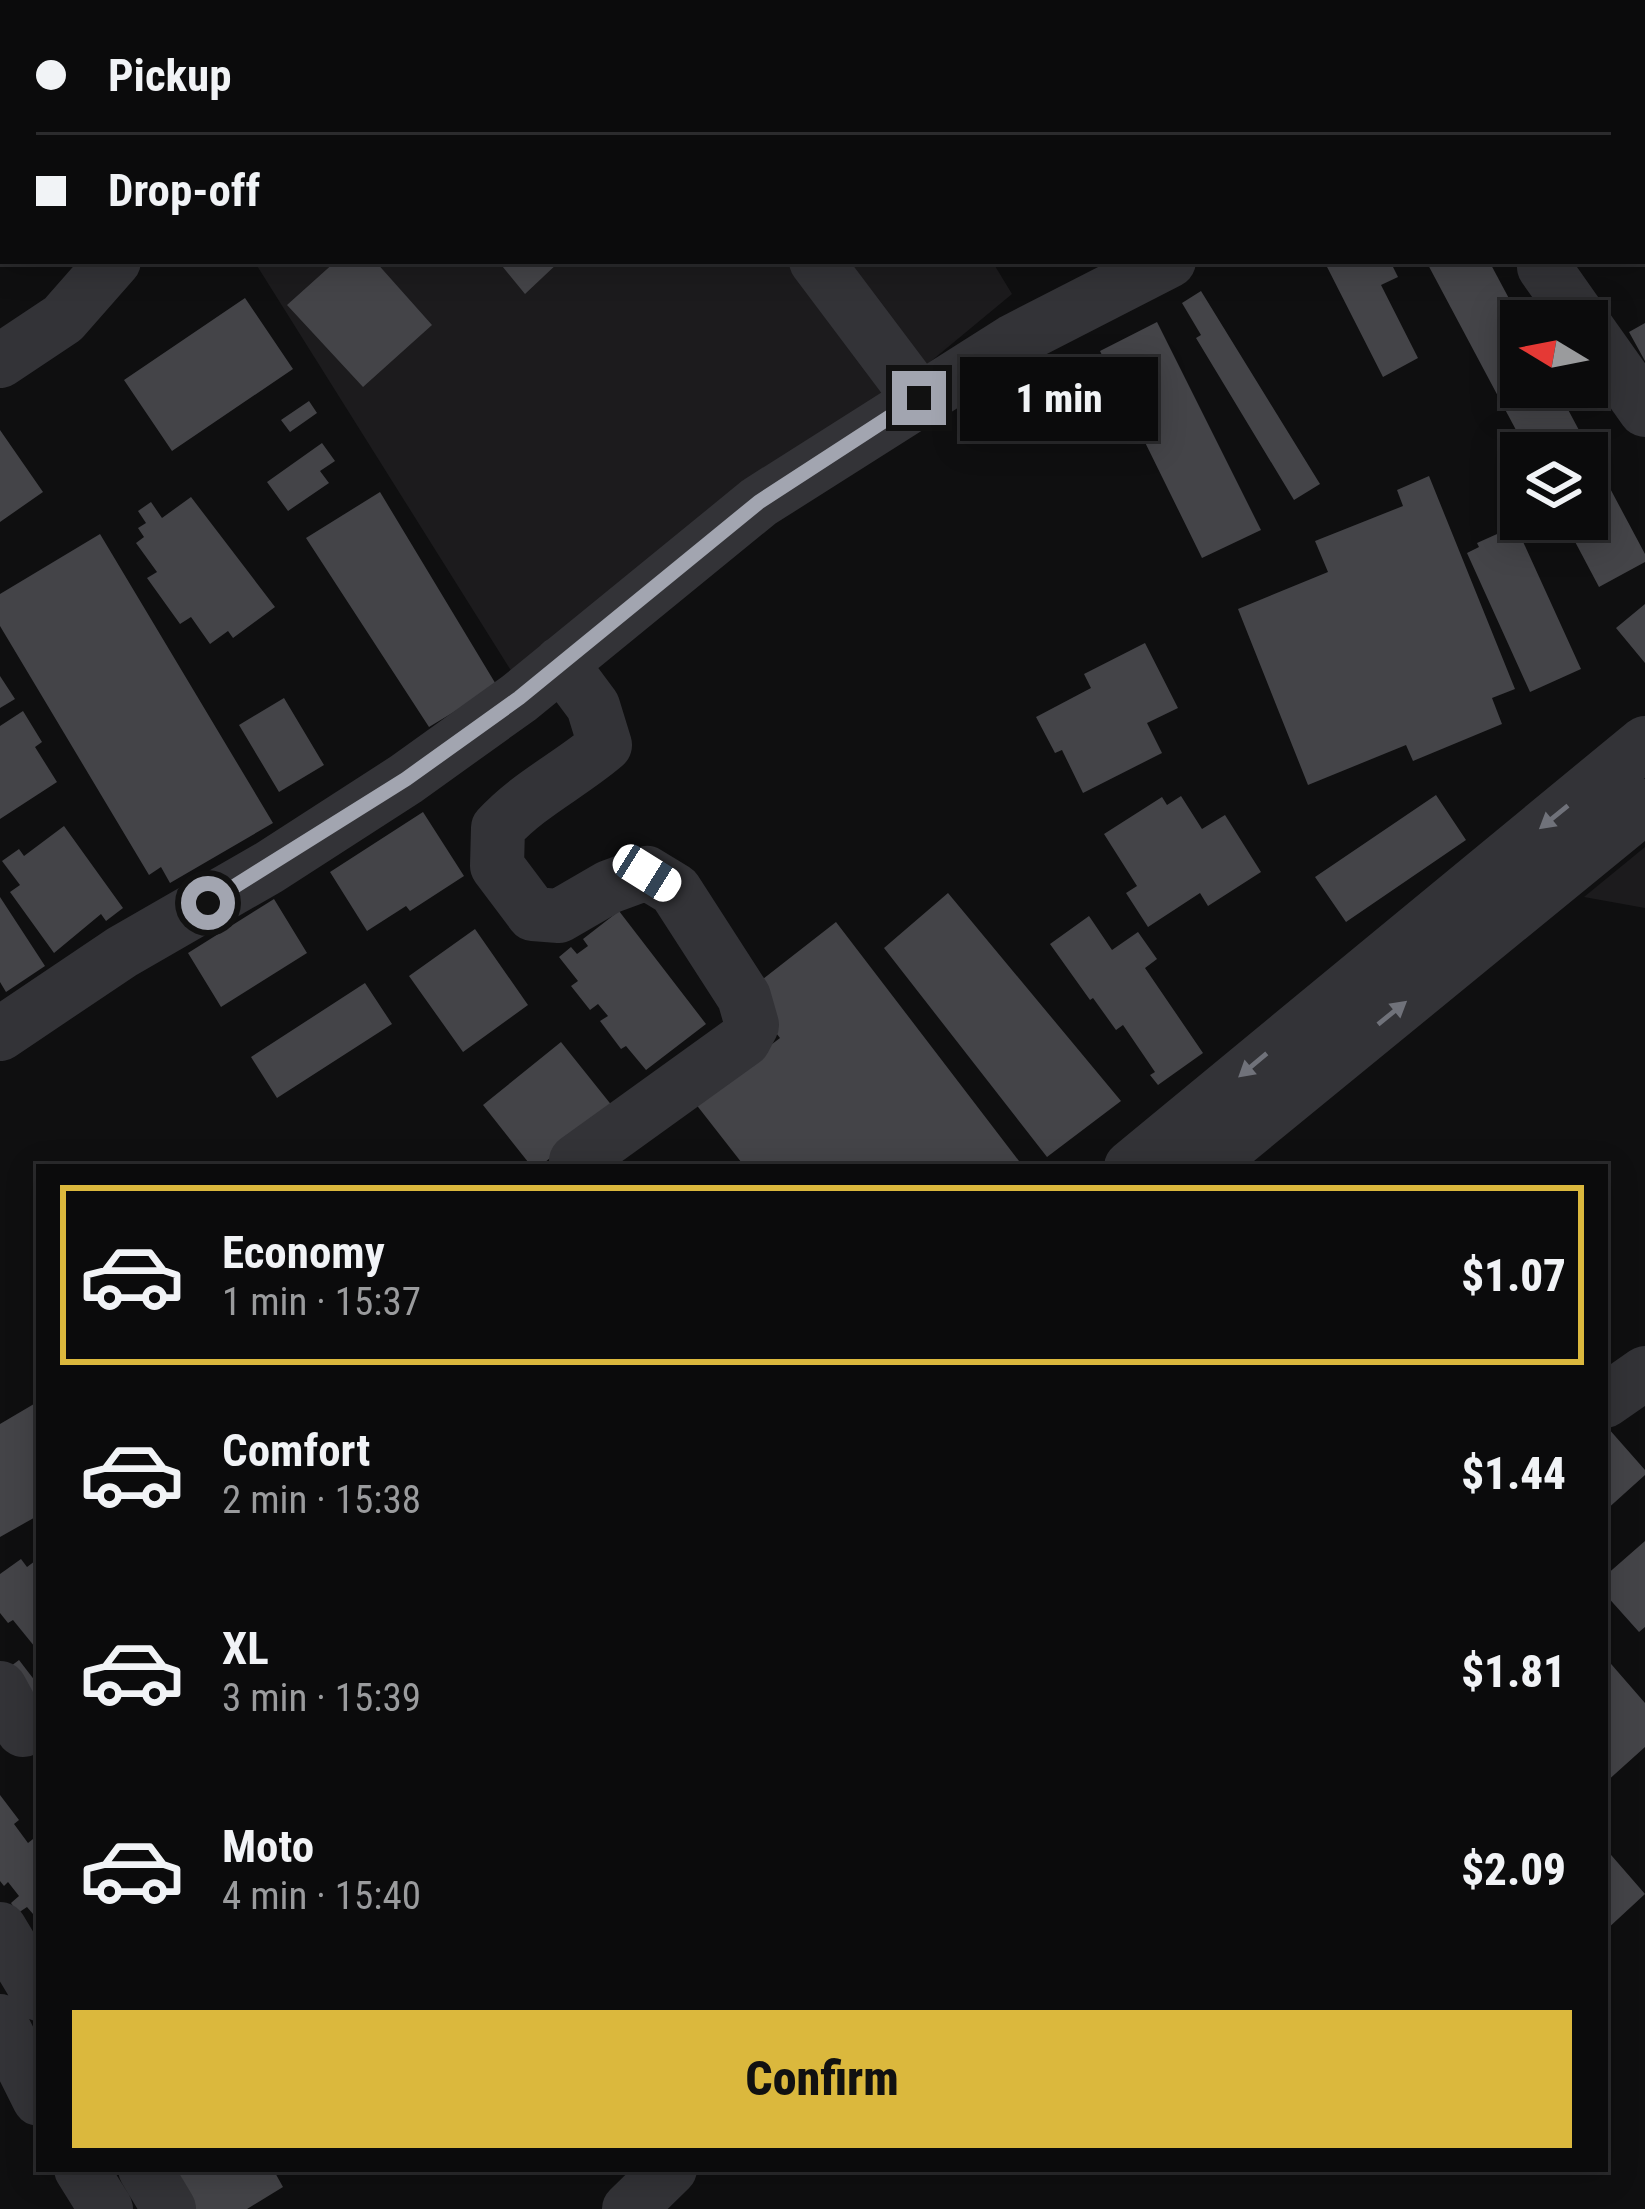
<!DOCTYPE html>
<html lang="en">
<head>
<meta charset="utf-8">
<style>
	:root { --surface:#0b0b0c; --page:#141415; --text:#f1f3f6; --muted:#9a9b9d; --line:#2b2b2d; --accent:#dbb83d }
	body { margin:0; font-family:"Roboto Condensed",sans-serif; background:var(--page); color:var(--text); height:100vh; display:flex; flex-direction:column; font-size:45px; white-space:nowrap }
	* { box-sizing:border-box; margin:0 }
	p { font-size:39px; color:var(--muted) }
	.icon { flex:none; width:66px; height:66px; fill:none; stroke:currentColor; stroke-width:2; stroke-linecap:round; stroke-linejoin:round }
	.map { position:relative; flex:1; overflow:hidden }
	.sheet { position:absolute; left:36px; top:1164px; width:1572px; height:1008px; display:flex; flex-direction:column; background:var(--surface); border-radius:0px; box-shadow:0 6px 30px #0003,0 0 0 3px var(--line) }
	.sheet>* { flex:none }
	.banner { position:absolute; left:0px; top:0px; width:1647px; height:264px; box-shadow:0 6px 30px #0003,0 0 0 3px var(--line); display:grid; align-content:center; height:264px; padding:0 36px; background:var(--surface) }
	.needle { width:78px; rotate:280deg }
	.tools { position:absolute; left:1500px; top:300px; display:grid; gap:24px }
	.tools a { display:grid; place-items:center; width:108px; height:108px; border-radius:0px; background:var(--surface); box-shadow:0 6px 30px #0003,0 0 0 3px var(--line); font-size:60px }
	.end { position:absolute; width:54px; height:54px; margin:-27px; border:15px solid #a2a5b0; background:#111; box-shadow:0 0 0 6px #111 }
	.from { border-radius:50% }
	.bubble { position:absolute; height:84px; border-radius:0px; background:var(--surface); box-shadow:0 6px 30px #0003,0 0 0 3px var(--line); font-size:39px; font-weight:800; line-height:84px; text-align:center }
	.car { position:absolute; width:36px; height:72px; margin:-36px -18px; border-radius:15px; box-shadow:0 0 9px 3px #0007; background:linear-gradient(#fff 24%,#345 0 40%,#fff 0 76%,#345 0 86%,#fff 0) }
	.banner b { display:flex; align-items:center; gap:42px; height:114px; font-size:45px }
	.banner b+b { border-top:3px solid var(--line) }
	.banner i { width:30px; height:30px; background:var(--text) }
	ul { padding:21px 0 0; list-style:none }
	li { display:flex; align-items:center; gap:36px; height:180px; margin:0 24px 18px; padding:0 12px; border:6px solid transparent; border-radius:0px }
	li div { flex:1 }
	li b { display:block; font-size:45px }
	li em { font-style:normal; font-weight:800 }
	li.active { border-color:var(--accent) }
	li>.icon { width:108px; height:108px; stroke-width:1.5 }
	.button { display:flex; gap:24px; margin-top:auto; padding:24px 36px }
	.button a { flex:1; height:138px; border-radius:0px; background:var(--accent); color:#111; font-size:48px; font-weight:800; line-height:138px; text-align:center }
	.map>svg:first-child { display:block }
	.built { fill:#1c1b1d }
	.building { fill:#444448 }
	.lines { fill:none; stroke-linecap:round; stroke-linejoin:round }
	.path { stroke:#37383c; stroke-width:6; stroke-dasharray:6 9; stroke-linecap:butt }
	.minor { stroke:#333337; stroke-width:54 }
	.oneway { fill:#70727a }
	.route { stroke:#a2a5b0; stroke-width:15 }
</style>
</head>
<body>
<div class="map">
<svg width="1645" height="2209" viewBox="0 0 1645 2209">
	<rect width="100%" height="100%" fill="#0f0f10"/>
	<path class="built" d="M523 0H822L824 3H519Z
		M254 261H992L1012 294 527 696Z
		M1645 847V908L1584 897Z"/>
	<path class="building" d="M336 261H375L432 325 363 387 287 305Z
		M498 261H560L525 294Z
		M1324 261H1390L1398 277 1381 285 1418 358 1383 377Z
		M1426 261H1489L1521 321V387H1556L1645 554V562L1599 587 1563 519H1587V453H1521V474L1510 453 1524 445Z
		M1201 291 1320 484 1294 500 1196 338 1201 335 1182 303Z
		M245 298 293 369 172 451 124 380Z
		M1157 322 1261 530 1202 558 1100 351Z
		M1645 323V361L1629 332Z
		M309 401 317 413 290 432 281 420Z
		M0 430 43 492 0 522Z
		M322 443 335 461 320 471 329 483 288 511 267 482Z
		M1429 476 1515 689 1492 698 1502 724 1413 761 1406 745 1308 785 1238 609 1328 572 1315 541 1403 506 1397 490Z
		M380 492 497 686 429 727 306 538Z
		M191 497 275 607 233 638 228 631 210 644 191 617 180 624 147 578 157 572 136 543 144 537 138 528 146 523 138 511 151 502 162 518Z
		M1506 530 1511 540 1520 535 1581 669 1530 692 1467 553 1479 547 1477 543Z
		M100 534 273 823 170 883 161 867 149 875 0 626V594Z
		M1645 604V663L1616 628Z
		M1145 643 1178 708 1147 723 1162 753 1083 793 1062 750 1055 753 1036 717 1091 688 1084 674Z
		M0 676 15 699 0 708Z
		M284 698 324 765 279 792 239 725Z
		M23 711 42 742 35 747 57 782 0 819V726Z
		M1436 795 1466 840 1346 922 1315 877Z
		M1181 796 1202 829 1225 815 1261 872 1208 906 1200 893 1148 927 1126 893 1137 886 1104 834 1162 797 1167 805Z
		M423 812 464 876 410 911 406 906 367 931 330 872Z
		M64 826 123 908 106 921 101 914 54 953 10 892 20 885 2 861 19 849 24 856Z
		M948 893 1121 1101 1047 1157 884 948Z
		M0 897 45 966 6 992 0 982Z
		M274 899 307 953 221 1007 188 953Z
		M619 911 706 1024 646 1070 626 1046 621 1049 600 1021 608 1016 598 1004 590 1010 571 986 578 981 559 957 571 947 577 954 588 946 583 939Z
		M1089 916 1112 950 1138 932 1157 959 1145 968 1203 1053 1158 1085 1150 1075 1155 1072 1123 1025 1116 1030 1093 998 1090 1000 1050 944Z
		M836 922 1019 1161 1012 1167H745L695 1103 780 1038 745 993Z
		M475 929 528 1005 463 1052 409 976Z
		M365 983 392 1024 277 1098 251 1057Z
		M561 1042 613 1107 539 1167H532L483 1105Z
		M39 1401V1515L0 1537V1424Z
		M1608 1428 1645 1470V1475L1605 1511Z
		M1645 1541V1627L1639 1632 1605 1594V1576Z
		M39 1558V1652L13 1620 8 1623 0 1613V1574L21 1559 27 1567Z
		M1605 1657 1645 1703V1747L1605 1783Z
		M19 1660 39 1686V1697L3 1672Z
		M0 1795 19 1820 14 1824 28 1843 33 1839 39 1848V1909L33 1914 27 1907 18 1913 11 1903 19 1896 8 1882 4 1886 0 1881Z
		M1605 1848 1645 1894 1605 1931Z
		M166 2169H273L283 2187 247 2209H190Z"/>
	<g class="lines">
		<path class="path" d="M371 3 374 0"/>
		<path class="minor" d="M1564 3 1569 0
			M816 261 919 398
			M1544 267 1582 321
			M1587 328 1645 410
			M0 361 63 319 114 261
			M561 663 593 706 605 745C570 775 529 794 498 828L497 866 533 914 559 916 609 887 647 873 675 890 744 997 752 1025 744 1040 576 1161
			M0 1034 122 952 268 868 406 779 519 698 759 502 1013 341 1169 261
			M1131 1167 1645 743
			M1204 1167 1645 806
			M1605 1401 1645 1373
			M0 1688 23 1730 39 1719
			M0 1929 39 1994
			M0 2021 39 2099
			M81 2169 106 2209
			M145 2169 169 2209
			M629 2209 670 2169"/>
	</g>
	<defs><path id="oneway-solid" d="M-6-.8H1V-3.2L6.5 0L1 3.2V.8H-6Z" transform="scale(3)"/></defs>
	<g class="oneway">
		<use href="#oneway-solid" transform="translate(1554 817) rotate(141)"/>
		<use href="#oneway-solid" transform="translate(1392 1013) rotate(-39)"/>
		<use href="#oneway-solid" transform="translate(1253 1065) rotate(140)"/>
	</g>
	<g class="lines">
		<path class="route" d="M208 903 406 779 519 698 759 502 919 398"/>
	</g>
</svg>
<div class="tools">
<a><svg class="needle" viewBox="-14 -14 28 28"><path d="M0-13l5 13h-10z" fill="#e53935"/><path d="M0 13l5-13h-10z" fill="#9a9b9d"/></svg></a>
<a><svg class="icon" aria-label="layers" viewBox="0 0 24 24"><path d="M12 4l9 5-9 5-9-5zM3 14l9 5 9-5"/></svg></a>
</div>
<i class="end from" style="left:208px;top:903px"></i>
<i class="end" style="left:919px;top:398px"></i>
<div class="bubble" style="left:960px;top:357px;width:198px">1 min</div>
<i class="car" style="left:647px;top:873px;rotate:122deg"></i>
<div class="banner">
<b><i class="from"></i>Pickup</b>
<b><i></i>Drop-off</b>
</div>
<section class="sheet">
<ul>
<li class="active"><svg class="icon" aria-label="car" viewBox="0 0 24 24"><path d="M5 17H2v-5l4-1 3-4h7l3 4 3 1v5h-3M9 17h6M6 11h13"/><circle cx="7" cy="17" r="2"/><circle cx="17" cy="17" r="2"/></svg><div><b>Economy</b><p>1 min · 15:37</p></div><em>$1.07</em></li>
<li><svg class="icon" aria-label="car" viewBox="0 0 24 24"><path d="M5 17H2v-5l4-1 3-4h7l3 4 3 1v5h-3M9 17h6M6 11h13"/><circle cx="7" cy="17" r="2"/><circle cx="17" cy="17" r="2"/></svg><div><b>Comfort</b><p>2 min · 15:38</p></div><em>$1.44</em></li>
<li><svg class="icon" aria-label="car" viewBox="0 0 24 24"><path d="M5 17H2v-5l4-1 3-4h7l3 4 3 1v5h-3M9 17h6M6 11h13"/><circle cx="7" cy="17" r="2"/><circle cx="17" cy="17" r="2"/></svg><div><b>XL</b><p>3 min · 15:39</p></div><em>$1.81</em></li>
<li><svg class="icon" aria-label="car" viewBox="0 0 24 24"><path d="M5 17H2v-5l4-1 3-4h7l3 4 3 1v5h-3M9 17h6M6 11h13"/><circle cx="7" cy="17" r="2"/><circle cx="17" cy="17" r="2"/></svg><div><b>Moto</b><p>4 min · 15:40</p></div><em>$2.09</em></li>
</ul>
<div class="button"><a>Confirm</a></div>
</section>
</div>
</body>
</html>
